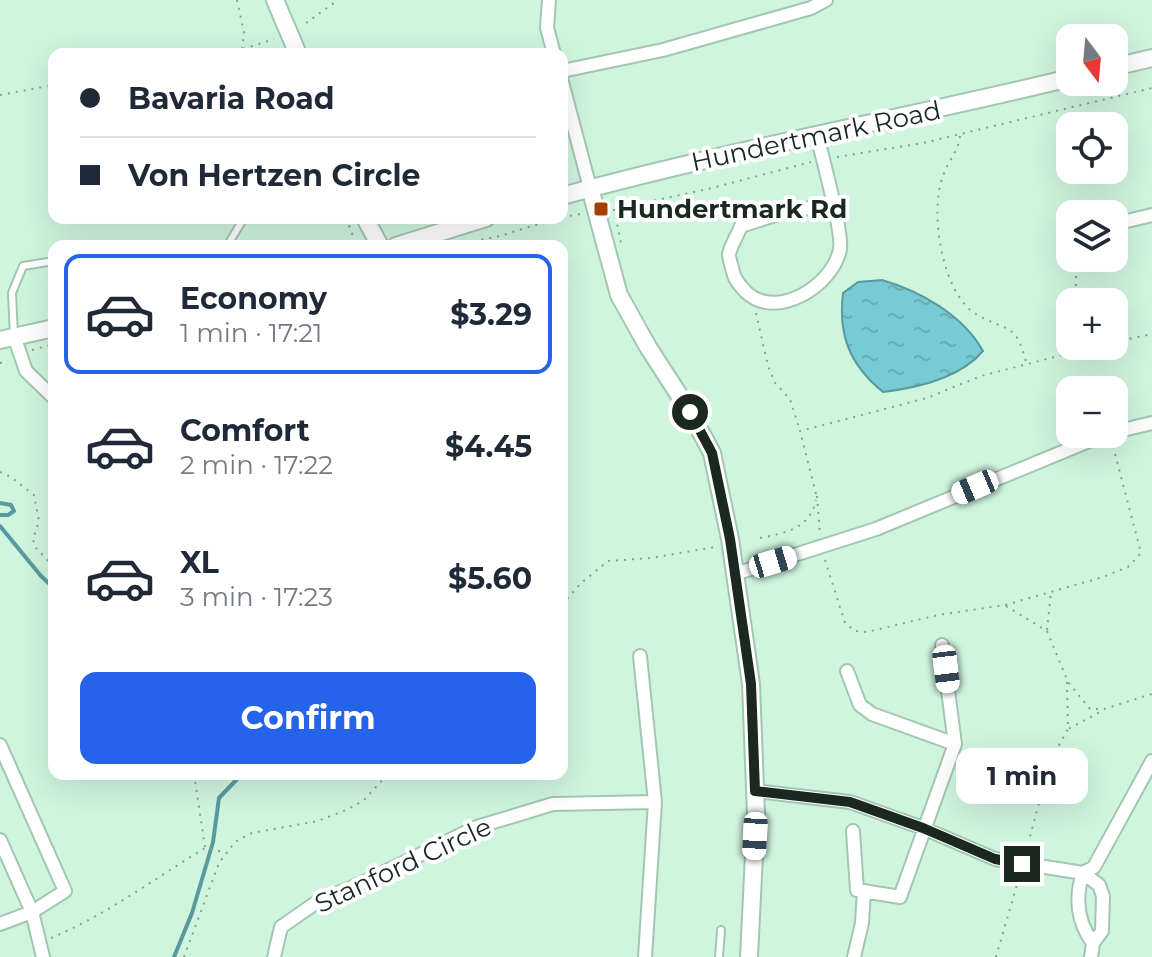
<!DOCTYPE html>
<html lang="en">
<head>
<meta charset="utf-8">
<style>
	:root { --surface:#fff; --page:#f2f2f3; --text:#1f2937; --muted:#747a83; --line:#e0e1e3; --accent:#2563eb }
	body { margin:0; font-family:Montserrat,sans-serif; background:var(--page); color:var(--text); height:100vh; display:flex; flex-direction:column; font-size:30px; white-space:nowrap }
	* { box-sizing:border-box; margin:0 }
	p { font-size:26px; color:var(--muted) }
	.icon { flex:none; width:44px; height:44px; fill:none; stroke:currentColor; stroke-width:2; stroke-linecap:round; stroke-linejoin:round }
	.map { position:relative; flex:1; overflow:hidden }
	.panel { position:absolute; left:48px; top:240px; width:520px; height:540px; display:flex; flex-direction:column; background:var(--surface); border-radius:16px; box-shadow:0 8px 32px #0002 }
	.panel>* { flex:none }
	.banner { position:absolute; left:48px; top:48px; width:520px; height:176px; border-radius:16px; box-shadow:0 8px 32px #0002; display:grid; align-content:center; height:176px; padding:0 32px; background:var(--surface) }
	.needle { width:52px; rotate:164deg }
	.tools { position:absolute; left:1056px; top:24px; display:grid; gap:16px }
	.tools a { display:grid; place-items:center; width:72px; height:72px; border-radius:16px; background:var(--surface); box-shadow:0 8px 32px #0002; font-size:40px }
	.end { position:absolute; width:36px; height:36px; margin:-18px; border:10px solid #1a2820; background:#fff; box-shadow:0 0 0 4px #fff }
	.from { border-radius:50% }
	.bubble { position:absolute; height:56px; border-radius:16px; background:var(--surface); box-shadow:0 8px 32px #0002; font-size:26px; font-weight:700; line-height:56px; text-align:center }
	.car { position:absolute; width:24px; height:48px; margin:-24px -12px; border-radius:10px; box-shadow:0 0 6px 2px #0007; background:linear-gradient(#fff 24%,#345 0 40%,#fff 0 76%,#345 0 86%,#fff 0) }
	.banner b { display:flex; align-items:center; gap:28px; height:76px; font-size:30px }
	.banner b+b { border-top:2px solid var(--line) }
	.banner i { width:20px; height:20px; background:var(--text) }
	ul { padding:14px 0 0; list-style:none }
	li { display:flex; align-items:center; gap:24px; height:120px; margin:0 16px 12px; padding:0 16px; border:4px solid transparent; border-radius:16px }
	li div { flex:1 }
	li b { display:block; font-size:30px }
	li em { font-style:normal; font-weight:700 }
	li.active { border-color:var(--accent) }
	li>.icon { width:72px; height:72px; stroke-width:1.5 }
	.action { display:flex; gap:16px; margin-top:auto; padding:16px 32px }
	.action a { flex:1; height:92px; border-radius:16px; background:var(--accent); color:#fff; font-size:32px; font-weight:700; line-height:92px; text-align:center }
	.map>svg:first-child { display:block }
	.water { fill:url(#water-ripples); stroke:#5a9a9e; stroke-width:2 }
	.lines { fill:none; stroke-linecap:round; stroke-linejoin:round }
	.stream { stroke:#5a9a9e; stroke-width:4 }
	.service-casing { stroke:#a3c6b1; stroke-width:10 }
	.minor-casing { stroke:#a3c6b1; stroke-width:16 }
	.tertiary-casing { stroke:#a3c6b1; stroke-width:20 }
	.path { stroke:#86a191; stroke-width:2; stroke-dasharray:2 6; stroke-linecap:butt }
	.service { stroke:#fff; stroke-width:6 }
	.minor { stroke:#fff; stroke-width:12 }
	.tertiary { stroke:#fff; stroke-width:16 }
	.route { stroke:#1a2820; stroke-width:10 }
	.poi-dot { fill:#a24003; stroke:#fff; stroke-width:3 }
	.labels { text-anchor:middle; dominant-baseline:central; stroke-width:8; stroke-linejoin:round; paint-order:stroke }
	.street-label { font-size:26px; fill:#1a2820; stroke:#fff }
	.poi-label { font-size:26px; font-weight:bold; fill:#1a2820; stroke:#fff; text-anchor:start }
</style>
</head>
<body>
<div class="map">
<svg width="1152" height="957" viewBox="0 0 1152 957">
	<defs>
		<pattern id="water-ripples" width="26" height="14" patternUnits="userSpaceOnUse" patternTransform="scale(2)"><rect width="26" height="14" fill="#76cbd4"/><path d="M2 4q2-2 4 0t4 0M15 11q2-2 4 0t4 0" fill="none" stroke="#66aeb6"/></pattern>
	</defs>
	<rect width="100%" height="100%" fill="#d0f5df"/>
	<path class="water" d="M882 280C920 291 963 315 983 351 960 378 917 388 883 392 850 365 838 336 843 293L858 282Z"/>
	<g class="lines">
		<path class="stream" d="M0 503 11 505 14 511 8 515H0
			M0 526 41 576 54 588
			M174 957 192 913 213 842 219 798 242 774"/>
		<defs>
			<path id="service" d="M227 246 244 218
				M14 336 12 293 23 266 54 261
				M719 957 721 930"/>
			<path id="minor" d="M549 0 547 28 554 54
				M562 71 663 50 811 8 826 0
				M562 82 590 188
				M817 136C822 155 843 234 840 249 833 286 776 321 746 292 740 285 735 281 733 272 732 267 729 259 729 254 731 245 738 234 741 226L788 211 832 205
				M1114 224 1152 215
				M14 336 26 371 54 398
				M1114 432 1152 423
				M735 574 876 529 1106 434
				M640 656 655 802 645 957
				M847 671 860 705 872 714 955 744
				M0 745 65 891 32 912 0 924
				M755 791 850 802 923 828 995 859 1083 873 1094 867 1152 761
				M853 831 857 890 900 897 955 744 942 645
				M0 840 32 912 43 957
				M274 957 281 927 317 902 362 883 477 827 553 804 655 802
				M854 957 862 923 864 891
				M1091 957 1093 943 1102 931 1103 896 1099 885 1083 873C1075 897 1077 922 1093 943"/>
			<path id="tertiary" d="M275 0 298 54
				M1114 67 1152 58
				M590 188 619 295 648 347 690 412 712 453 730 539 751 684 756 814 749 957
				M562 196C730 150 901 119 1070 78
				M365 218 380 246
				M396 246 486 218
				M0 340 54 328"/>
		</defs>
		<use href="#service" class="service-casing"/>
		<use href="#minor" class="minor-casing"/>
		<use href="#tertiary" class="tertiary-casing"/>
		<path class="path" d="M237 0 244 33 242 50 244 54
			M306 23 338 0
			M228 54 274 39
			M0 95 54 85
			M960 136C958 152 948 161 943 176 929 211 942 294 976 314 1006 332 1016 321 1026 362
			M837 157 923 143 1152 88
			M614 209 621 243
			M615 209 708 189 811 162
			M562 217 581 214
			M346 218 357 246
			M450 246 500 236 558 218
			M1075 302 1077 258
			M756 313 768 366 775 383 790 399 800 431
			M1114 342 1152 334
			M32 350 54 344
			M0 363 8 361
			M0 472 11 477 34 495 39 521 33 539 35 547 54 567
			M816 494 800 431 927 398 981 376 1097 346
			M817 496 820 535
			M760 538C785 533 810 529 816 500
			M825 560 845 623 855 631 867 632 938 615 1005 605 1103 577 1128 567 1141 553 1113 446
			M562 605 580 584 608 561 651 558 715 547
			M1006 606 1047 631 1068 682 1090 709H1104L1152 694
			M1047 630 1051 592
			M1067 682 1068 729 1102 711
			M194 774 205 847
			M1026 852 1050 761 1068 729
			M51 938C106 915 154 879 205 848L224 852
			M184 957 219 863 235 842 252 833 318 821 346 810 363 801 388 774
			M996 957 1020 874"/>
		<use href="#service" class="service"/>
		<use href="#minor" class="minor"/>
		<use href="#tertiary" class="tertiary"/>
	</g>
	<g class="lines">
		<path class="route" d="M690 412 712 453 730 539 751 684 755 791 850 802 923 828 995 859 1022 864"/>
	</g>
	<rect class="poi-dot" x="593" y="201" width="16" height="16" rx="4"/>
	<g class="labels">
		<g class="street-label">
			<text transform="translate(816 136) rotate(-12)">Hundertmark Road</text>
			<text transform="translate(403 865) rotate(-25)">Stanford Circle</text>
		</g>
		<g class="poi-label">
			<text x="617" y="209">Hundertmark Rd</text>
		</g>
	</g>
</svg>
<div class="tools">
<a><svg class="needle" viewBox="-14 -14 28 28"><path d="M0-13l5 13h-10z" fill="#e53935"/><path d="M0 13l5-13h-10z" fill="#747a83"/></svg></a>
<a><svg class="icon" aria-label="locate" viewBox="0 0 24 24"><circle cx="12" cy="12" r="6"/><path d="M12 2v4M12 18v4M2 12h4M18 12h4"/></svg></a>
<a><svg class="icon" aria-label="layers" viewBox="0 0 24 24"><path d="M12 4l9 5-9 5-9-5zM3 14l9 5 9-5"/></svg></a>
<a>+</a>
<a>−</a>
</div>
<i class="end from" style="left:690px;top:412px"></i>
<i class="end" style="left:1022px;top:864px"></i>
<div class="bubble" style="left:956px;top:748px;width:132px">1 min</div>
<i class="car" style="left:975px;top:487px;rotate:247deg"></i>
<i class="car" style="left:773px;top:562px;rotate:73deg"></i>
<i class="car" style="left:946px;top:669px;rotate:173deg"></i>
<i class="car" style="left:755px;top:836px;rotate:183deg"></i>
<div class="banner">
<b><i class="from"></i>Bavaria Road</b>
<b><i></i>Von Hertzen Circle</b>
</div>
<section class="panel">
<ul>
<li class="active"><svg class="icon" aria-label="car" viewBox="0 0 24 24"><path d="M5 17H2v-5l4-1 3-4h7l3 4 3 1v5h-3M9 17h6M6 11h13"/><circle cx="7" cy="17" r="2"/><circle cx="17" cy="17" r="2"/></svg><div><b>Economy</b><p>1 min · 17:21</p></div><em>$3.29</em></li>
<li><svg class="icon" aria-label="car" viewBox="0 0 24 24"><path d="M5 17H2v-5l4-1 3-4h7l3 4 3 1v5h-3M9 17h6M6 11h13"/><circle cx="7" cy="17" r="2"/><circle cx="17" cy="17" r="2"/></svg><div><b>Comfort</b><p>2 min · 17:22</p></div><em>$4.45</em></li>
<li><svg class="icon" aria-label="car" viewBox="0 0 24 24"><path d="M5 17H2v-5l4-1 3-4h7l3 4 3 1v5h-3M9 17h6M6 11h13"/><circle cx="7" cy="17" r="2"/><circle cx="17" cy="17" r="2"/></svg><div><b>XL</b><p>3 min · 17:23</p></div><em>$5.60</em></li>
</ul>
<div class="action"><a>Confirm</a></div>
</section>
</div>
</body>
</html>
